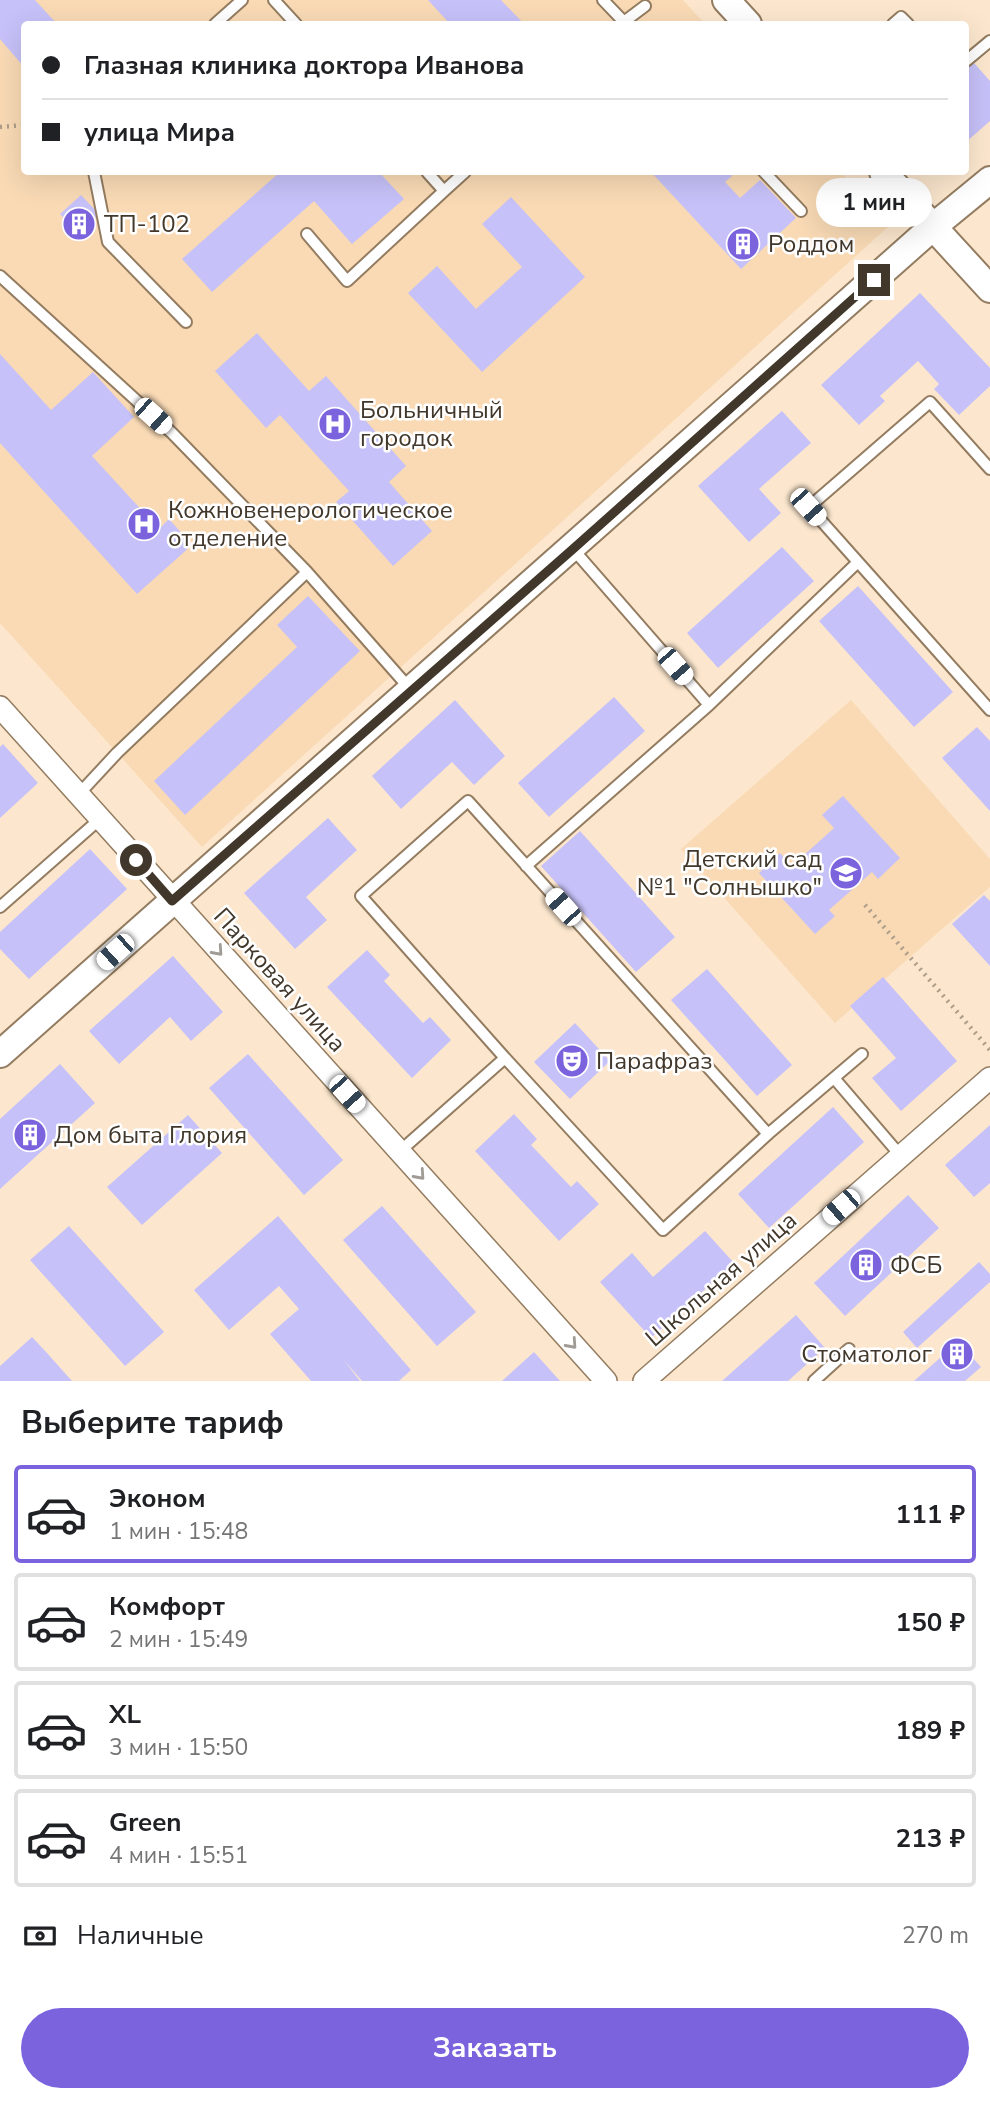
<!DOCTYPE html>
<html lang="ru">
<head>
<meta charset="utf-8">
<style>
	:root { --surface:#fff; --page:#f2f2f2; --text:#202124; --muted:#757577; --line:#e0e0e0; --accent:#7c63de }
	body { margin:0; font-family:"Nunito Sans",sans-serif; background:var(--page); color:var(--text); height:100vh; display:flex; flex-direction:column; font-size:26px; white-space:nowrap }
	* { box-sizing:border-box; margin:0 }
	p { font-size:23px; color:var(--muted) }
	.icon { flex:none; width:38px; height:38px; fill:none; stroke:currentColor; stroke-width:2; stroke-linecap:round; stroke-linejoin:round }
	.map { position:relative; height:1381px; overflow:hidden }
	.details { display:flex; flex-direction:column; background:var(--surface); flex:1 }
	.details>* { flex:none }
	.guide { position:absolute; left:21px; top:21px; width:948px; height:154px; border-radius:7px; box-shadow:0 7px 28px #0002; display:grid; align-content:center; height:154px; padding:0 21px; background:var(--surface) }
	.end { position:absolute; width:32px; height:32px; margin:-16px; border:9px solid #41372b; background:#fff; box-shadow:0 0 0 4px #fff }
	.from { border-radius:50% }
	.bubble { position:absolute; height:49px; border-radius:24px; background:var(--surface); box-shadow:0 7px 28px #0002; font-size:23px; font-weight:700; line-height:49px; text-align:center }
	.car { position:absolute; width:21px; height:42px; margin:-21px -10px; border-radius:9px; box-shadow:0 0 5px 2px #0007; background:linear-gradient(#fff 24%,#345 0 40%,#fff 0 76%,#345 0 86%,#fff 0) }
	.guide b { display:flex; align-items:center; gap:24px; height:66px; font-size:26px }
	.guide b+b { border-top:2px solid var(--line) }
	.guide i { width:18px; height:18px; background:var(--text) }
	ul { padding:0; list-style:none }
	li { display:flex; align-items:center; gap:21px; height:98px; margin:0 14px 10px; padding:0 7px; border:4px solid var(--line); border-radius:7px }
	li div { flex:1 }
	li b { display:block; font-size:26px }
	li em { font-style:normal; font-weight:700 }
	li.current { border-color:var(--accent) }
	li>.icon { width:63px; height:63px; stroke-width:1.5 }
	h2 { padding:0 21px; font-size:32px; line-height:84px }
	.pay { display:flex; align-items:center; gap:18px; height:77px; padding:0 21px; font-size:26px }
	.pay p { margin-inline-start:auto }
	.action { display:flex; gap:14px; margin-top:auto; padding:14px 21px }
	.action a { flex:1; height:80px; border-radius:42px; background:var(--accent); color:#fff; font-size:28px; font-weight:700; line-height:80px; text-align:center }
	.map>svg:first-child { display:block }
	.built { fill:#f9dab5 }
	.building { fill:#c6c1f8 }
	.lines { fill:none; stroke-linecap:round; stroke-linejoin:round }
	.service-casing { stroke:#937c60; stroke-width:14 }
	.minor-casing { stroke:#937c60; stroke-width:24 }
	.tertiary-casing { stroke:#937c60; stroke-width:30 }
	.path { stroke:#ad9d89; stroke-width:4.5; stroke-dasharray:2 5; stroke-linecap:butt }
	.service { stroke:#fff; stroke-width:10 }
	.minor { stroke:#fff; stroke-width:21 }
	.tertiary { stroke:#fff; stroke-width:26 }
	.oneway { stroke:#a09b95 }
	.route { stroke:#41372b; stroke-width:9 }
	.labels { text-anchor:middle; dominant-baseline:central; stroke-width:5; stroke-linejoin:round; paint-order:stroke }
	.poi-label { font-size:24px; fill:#41372b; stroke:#fff; text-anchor:start }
	.street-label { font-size:24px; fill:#41372b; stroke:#fff }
</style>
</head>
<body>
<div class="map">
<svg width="990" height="1381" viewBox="0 0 990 1381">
	<rect width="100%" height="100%" fill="#fce7ce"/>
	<path class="built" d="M0 0H683L705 24H24V172H840L889 226 202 847 0 623Z
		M851 700 990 859V887L835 1023 681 849Z"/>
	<path class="building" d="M0 0H35L57 24H24V67L0 39Z
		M428 0H501L524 24H450Z
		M974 63 990 81V121L966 142V69Z
		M280 172H379L404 199 352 244 314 201 212 292 182 259Z
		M651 172H728L732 176 725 182 740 198 760 180 796 218 741 269Z
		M81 195 99 214 78 234 60 214Z
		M511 197 585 277 482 372 408 293 437 266 476 309 522 267 482 224Z
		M920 293 990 368V386L959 415 934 389 939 384 918 361 880 396 885 401 859 425 821 385Z
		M257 333 309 391 326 376 406 466 389 482 432 531 393 566 336 502 349 491 280 415 266 428 215 371Z
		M0 354 51 410 93 372 134 417 92 456 159 529 169 519 192 545 137 594 0 443Z
		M782 411 811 443 759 489 781 513 749 542 698 486Z
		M782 547 814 581 718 668 687 633Z
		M858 586 953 692 914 727 819 621Z
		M308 596 360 651 185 815 154 781 297 647 277 625Z
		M614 697 645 731 549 817 518 783Z
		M455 700 505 756 474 785 452 762 401 809 372 776Z
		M977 727 990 741V811L942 758Z
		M3 744 38 783 0 818V747Z
		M843 796 900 858 878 879 872 872 829 910 835 916 815 934 759 873 780 853 792 866 834 828 822 815Z
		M328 818 357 850 306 897 327 920 295 949 244 893Z
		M580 831 675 937 636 972 541 866Z
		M90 849 127 889 29 979 0 949V932Z
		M984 895 990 901V966L952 924Z
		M367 950 390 975 384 981 423 1023 430 1017 451 1040 412 1078 327 987Z
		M173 956 223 1012 191 1041 170 1017 119 1064 89 1031Z
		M707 969 792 1065 757 1096 671 1000Z
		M883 977 957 1061 901 1111 872 1078 896 1058 850 1006Z
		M575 1023 610 1061 570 1099 534 1062Z
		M248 1054 343 1160 304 1195 209 1088Z
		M60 1064 95 1103 0 1189V1119Z
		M833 1107 864 1142 769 1228 738 1194Z
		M514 1114 537 1139 531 1145 571 1187 577 1181 599 1204 559 1241 475 1151Z
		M188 1115 222 1153 142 1225 107 1187Z
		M990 1125V1183L974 1197 945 1165Z
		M908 1195 939 1228 845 1316 814 1283Z
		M382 1206 476 1312 437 1346 343 1240Z
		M278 1216 411 1370 399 1381H362L343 1359 360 1381H311L270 1334 299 1309 279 1286 229 1330 194 1290Z
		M69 1226 164 1332 125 1366 30 1260Z
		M705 1231 734 1263 651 1338 600 1282 632 1253 653 1277Z
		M979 1262 990 1274V1282L917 1348 903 1332Z
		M796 1315 825 1348 808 1363 788 1381H722Z
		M32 1337 47 1353 72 1381H0V1366Z
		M958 1342 981 1367 965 1381H914Z
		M534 1352 560 1381H502Z"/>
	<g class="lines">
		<defs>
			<path id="service" d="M274 0 296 24
				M603 0 626 24
				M215 24 242 0
				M621 24 645 6
				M893 24 901 17 908 24
				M966 61 990 41
				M94 172 108 242 186 322
				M764 172 801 211
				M444 191 465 172
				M307 234 347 281 444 191 427 172
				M0 276 172 433 307 572
				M573 549 709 705 858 562 809 507 930 402 990 469
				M858 562 990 710
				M78 795 117 753 307 572 411 690
				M526 866 709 705
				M0 907 100 819
				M505 1058 663 1230 768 1134
				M834 1078 900 1155
				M399 1152 505 1058 361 896 468 801 768 1134 862 1054
				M814 1381 849 1349"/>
			<path id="minor" d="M0 707 606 1381
				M644 1381 990 1078"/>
			<path id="tertiary" d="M726 0 748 24
				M883 172 990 289
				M0 1054 934 226 990 180"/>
		</defs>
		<use href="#service" class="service-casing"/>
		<use href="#minor" class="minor-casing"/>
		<use href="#tertiary" class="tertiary-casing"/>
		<path class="path" d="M0 127 24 125
			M865 905 990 1050"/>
		<use href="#service" class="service"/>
		<use href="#minor" class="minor"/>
		<use href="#tertiary" class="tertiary"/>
	</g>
	<defs><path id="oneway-chevron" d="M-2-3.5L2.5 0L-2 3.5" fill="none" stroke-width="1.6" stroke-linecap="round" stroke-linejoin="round" transform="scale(1.75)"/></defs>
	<g class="oneway">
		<use href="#oneway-chevron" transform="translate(218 951) rotate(48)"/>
		<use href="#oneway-chevron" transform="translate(420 1175) rotate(48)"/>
		<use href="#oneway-chevron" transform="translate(572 1344) rotate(48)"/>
	</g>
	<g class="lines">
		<path class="route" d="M136 860 172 901 573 549 874 280"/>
	</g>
	<defs>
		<symbol id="building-disc" viewBox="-11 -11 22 22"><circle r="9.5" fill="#7c63de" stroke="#fff"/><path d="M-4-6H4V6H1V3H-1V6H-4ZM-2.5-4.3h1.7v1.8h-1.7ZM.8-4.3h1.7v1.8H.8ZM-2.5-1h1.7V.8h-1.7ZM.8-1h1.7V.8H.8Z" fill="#fff"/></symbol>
		<symbol id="hospital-disc" viewBox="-11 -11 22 22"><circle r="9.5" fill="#7c63de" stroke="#fff"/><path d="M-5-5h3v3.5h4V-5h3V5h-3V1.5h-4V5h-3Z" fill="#fff"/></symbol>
		<symbol id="school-disc" viewBox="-11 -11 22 22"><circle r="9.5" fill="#7c63de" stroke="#fff"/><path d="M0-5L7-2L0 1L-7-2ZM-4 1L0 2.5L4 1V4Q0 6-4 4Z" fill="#fff"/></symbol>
		<symbol id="theatre-disc" viewBox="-11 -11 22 22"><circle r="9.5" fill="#7c63de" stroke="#fff"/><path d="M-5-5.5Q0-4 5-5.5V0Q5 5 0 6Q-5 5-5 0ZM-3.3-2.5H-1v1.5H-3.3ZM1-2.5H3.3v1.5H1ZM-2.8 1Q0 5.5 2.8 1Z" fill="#fff"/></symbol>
	</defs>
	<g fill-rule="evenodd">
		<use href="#building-disc" x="60" y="205" width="38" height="38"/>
		<use href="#building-disc" x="724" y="225" width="38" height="38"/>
		<use href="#hospital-disc" x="316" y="405" width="38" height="38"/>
		<use href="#hospital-disc" x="125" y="505" width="38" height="38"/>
		<use href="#school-disc" x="827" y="854" width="38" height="38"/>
		<use href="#theatre-disc" x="553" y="1042" width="38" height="38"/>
		<use href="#building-disc" x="11" y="1116" width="38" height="38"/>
		<use href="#building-disc" x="847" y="1246" width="38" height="38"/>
		<use href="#building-disc" x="938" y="1335" width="38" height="38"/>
	</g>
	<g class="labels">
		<g class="poi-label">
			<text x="104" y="224">ТП-102</text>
			<text x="768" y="244">Роддом</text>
			<text x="360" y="410">Больничный<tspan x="360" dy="28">городок</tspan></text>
			<text x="168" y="510">Кожновенерологическое<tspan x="168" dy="28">отделение</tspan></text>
			<text x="822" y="859" text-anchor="end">Детский сад<tspan x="822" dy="28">№1 "Солнышко"</tspan></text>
			<text x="596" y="1061">Парафраз</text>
			<text x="54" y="1135">Дом быта Глория</text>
			<text x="890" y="1265">ФСБ</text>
			<text x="932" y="1354" text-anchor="end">Стоматолог</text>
		</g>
		<g class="street-label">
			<text transform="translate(280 980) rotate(48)">Парковая улица</text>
			<text transform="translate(721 1279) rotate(-41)">Школьная улица</text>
		</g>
	</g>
</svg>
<i class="end from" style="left:136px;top:860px"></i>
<i class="end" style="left:874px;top:280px"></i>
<div class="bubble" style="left:816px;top:178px;width:116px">1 мин</div>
<i class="car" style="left:153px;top:416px;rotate:132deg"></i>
<i class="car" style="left:808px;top:507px;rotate:138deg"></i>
<i class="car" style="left:675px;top:666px;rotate:139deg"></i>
<i class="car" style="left:563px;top:907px;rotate:318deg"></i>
<i class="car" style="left:115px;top:952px;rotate:228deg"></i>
<i class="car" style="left:347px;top:1094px;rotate:138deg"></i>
<i class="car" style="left:841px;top:1207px;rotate:229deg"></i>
<div class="guide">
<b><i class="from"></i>Глазная клиника доктора Иванова</b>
<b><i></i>улица Мира</b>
</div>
</div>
<section class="details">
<h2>Выберите тариф</h2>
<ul>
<li class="current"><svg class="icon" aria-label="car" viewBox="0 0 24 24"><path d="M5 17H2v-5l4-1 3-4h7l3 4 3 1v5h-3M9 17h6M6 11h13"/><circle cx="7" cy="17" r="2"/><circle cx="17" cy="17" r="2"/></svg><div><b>Эконом</b><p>1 мин · 15:48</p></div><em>111 ₽</em></li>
<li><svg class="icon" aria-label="car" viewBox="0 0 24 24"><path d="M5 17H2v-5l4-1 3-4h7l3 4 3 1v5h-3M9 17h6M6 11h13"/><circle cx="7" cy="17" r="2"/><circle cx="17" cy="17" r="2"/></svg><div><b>Комфорт</b><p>2 мин · 15:49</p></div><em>150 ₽</em></li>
<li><svg class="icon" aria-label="car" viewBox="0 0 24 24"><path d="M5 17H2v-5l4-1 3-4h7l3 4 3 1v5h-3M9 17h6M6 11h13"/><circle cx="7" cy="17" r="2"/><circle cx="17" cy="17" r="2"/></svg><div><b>XL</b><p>3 мин · 15:50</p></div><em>189 ₽</em></li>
<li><svg class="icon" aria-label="car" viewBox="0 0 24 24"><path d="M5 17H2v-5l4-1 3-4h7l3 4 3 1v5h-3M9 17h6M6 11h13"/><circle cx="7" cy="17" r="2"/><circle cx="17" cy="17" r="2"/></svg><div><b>Green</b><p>4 мин · 15:51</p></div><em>213 ₽</em></li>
</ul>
<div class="pay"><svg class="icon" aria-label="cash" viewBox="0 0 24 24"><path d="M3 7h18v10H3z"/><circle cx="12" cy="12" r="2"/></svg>Наличные<p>270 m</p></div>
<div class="action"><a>Заказать</a></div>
</section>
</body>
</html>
